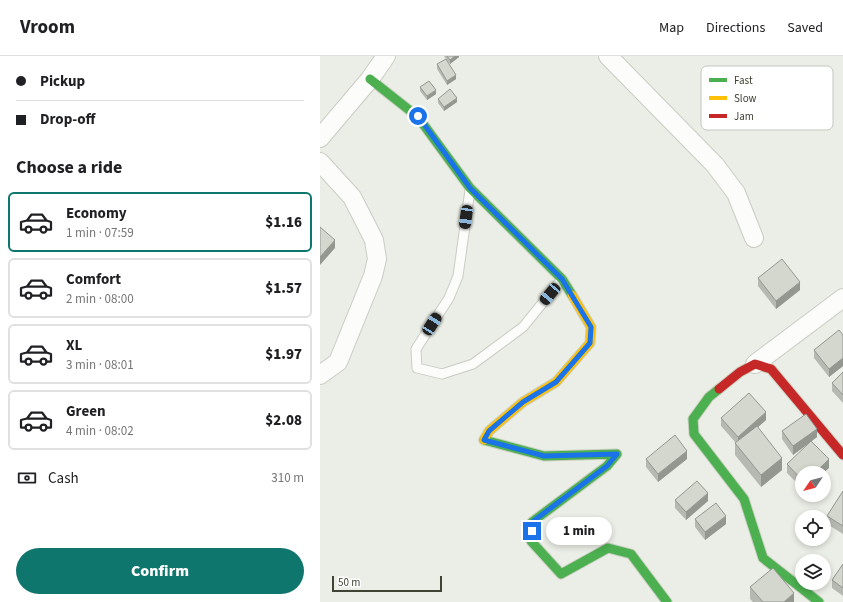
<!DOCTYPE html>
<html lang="en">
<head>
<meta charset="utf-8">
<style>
	:root { --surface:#fff; --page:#f6f6f6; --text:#202124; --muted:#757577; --line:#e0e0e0; --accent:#0f766e }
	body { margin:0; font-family:"Source Sans 3",sans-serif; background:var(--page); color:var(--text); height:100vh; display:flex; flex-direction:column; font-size:15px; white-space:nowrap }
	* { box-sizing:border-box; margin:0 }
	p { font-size:13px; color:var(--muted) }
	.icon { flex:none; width:22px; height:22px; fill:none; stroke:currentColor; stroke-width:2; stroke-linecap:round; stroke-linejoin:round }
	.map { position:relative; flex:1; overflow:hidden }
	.drawer { display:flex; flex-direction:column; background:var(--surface); width:320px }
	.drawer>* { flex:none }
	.top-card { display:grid; align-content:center; height:88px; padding:0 16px; background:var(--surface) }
	.needle { width:26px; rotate:235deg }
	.controls { position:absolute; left:475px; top:410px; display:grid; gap:8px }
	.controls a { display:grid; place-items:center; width:36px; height:36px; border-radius:50%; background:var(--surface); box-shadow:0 2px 6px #0003; font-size:20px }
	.scale { position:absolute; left:12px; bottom:10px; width:110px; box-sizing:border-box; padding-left:4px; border:2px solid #3e4333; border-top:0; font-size:11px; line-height:14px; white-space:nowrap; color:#3e4333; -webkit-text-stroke:3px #fff; paint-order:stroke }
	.end { position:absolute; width:18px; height:18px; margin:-9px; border:5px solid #1a73e8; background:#fff; box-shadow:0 0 0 2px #fff }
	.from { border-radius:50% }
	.bubble { position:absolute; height:28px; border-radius:14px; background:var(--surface); box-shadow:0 2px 6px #0003; font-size:13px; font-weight:800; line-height:28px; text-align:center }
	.car { position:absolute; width:12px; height:24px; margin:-12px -6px; border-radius:5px; box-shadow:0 0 3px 1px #0007; background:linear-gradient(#222 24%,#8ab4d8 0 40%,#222 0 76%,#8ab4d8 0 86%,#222 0) }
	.top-card b { display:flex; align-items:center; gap:14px; height:38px; font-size:15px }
	.top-card b+b { border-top:1px solid var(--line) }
	.top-card i { width:10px; height:10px; background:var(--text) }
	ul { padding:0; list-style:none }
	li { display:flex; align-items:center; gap:12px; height:60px; margin:0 8px 6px; padding:0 8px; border:2px solid var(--line); border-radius:6px }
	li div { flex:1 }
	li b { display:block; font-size:15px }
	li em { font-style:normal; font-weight:800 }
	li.current { border-color:var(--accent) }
	li>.icon { width:36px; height:36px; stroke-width:1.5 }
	h2 { padding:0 16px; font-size:18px; line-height:48px }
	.pay { display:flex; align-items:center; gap:10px; height:44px; padding:0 16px; font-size:15px }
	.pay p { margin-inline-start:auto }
	.primary-button { display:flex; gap:8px; margin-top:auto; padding:8px 16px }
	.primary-button a { flex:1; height:46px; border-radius:24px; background:var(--accent); color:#fff; font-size:16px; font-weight:800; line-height:46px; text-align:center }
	header { display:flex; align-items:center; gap:24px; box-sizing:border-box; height:56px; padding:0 20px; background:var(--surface); border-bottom:1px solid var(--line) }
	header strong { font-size:19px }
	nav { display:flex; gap:22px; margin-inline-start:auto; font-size:14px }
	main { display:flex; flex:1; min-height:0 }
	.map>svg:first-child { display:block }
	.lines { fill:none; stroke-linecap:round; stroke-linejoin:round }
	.lane-casing { stroke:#c9ccc4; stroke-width:11 }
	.street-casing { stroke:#c9ccc4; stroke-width:20 }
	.fast-casing { stroke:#c8cebf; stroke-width:11 }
	.slow-casing { stroke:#c8cebf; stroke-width:11 }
	.jam-casing { stroke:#c8cebf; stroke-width:11 }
	.lane { stroke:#fcfcfb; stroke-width:9 }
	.street { stroke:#fcfcfb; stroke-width:18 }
	.fast { stroke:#4caf50; stroke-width:9 }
	.slow { stroke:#ffc107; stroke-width:9 }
	.jam { stroke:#c62828; stroke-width:9 }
	.wall { fill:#b6b9b1 }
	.shaded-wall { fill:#949690 }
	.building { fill:#d4d7ce; stroke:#949690 }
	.route { stroke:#1a73e8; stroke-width:5 }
	.key { fill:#fff; stroke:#c5c7c2; stroke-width:1 }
	.key-label { font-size:11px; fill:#3e4333 }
</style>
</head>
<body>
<header>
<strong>Vroom</strong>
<nav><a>Map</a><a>Directions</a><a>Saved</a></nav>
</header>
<main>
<section class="drawer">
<div class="top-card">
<b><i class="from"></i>Pickup</b>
<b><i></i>Drop-off</b>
</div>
<h2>Choose a ride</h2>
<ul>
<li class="current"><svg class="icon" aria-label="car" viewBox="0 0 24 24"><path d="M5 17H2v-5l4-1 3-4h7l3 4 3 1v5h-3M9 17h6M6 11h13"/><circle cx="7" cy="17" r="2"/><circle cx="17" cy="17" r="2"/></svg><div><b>Economy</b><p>1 min · 07:59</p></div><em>$1.16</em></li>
<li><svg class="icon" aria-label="car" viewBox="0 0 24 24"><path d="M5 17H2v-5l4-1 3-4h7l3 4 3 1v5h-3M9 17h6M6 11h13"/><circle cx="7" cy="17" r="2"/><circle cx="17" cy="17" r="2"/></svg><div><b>Comfort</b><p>2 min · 08:00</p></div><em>$1.57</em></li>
<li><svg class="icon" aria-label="car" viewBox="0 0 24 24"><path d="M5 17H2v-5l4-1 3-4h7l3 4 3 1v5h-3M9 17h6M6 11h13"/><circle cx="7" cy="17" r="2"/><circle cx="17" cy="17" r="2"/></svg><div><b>XL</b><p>3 min · 08:01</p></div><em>$1.97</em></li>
<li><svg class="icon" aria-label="car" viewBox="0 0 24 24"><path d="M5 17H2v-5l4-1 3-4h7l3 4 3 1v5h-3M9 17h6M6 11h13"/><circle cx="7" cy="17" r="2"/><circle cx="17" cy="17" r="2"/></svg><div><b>Green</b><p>4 min · 08:02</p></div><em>$2.08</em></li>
</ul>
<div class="pay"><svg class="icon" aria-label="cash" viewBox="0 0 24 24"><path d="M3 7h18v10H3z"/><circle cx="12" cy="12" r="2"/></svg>Cash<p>310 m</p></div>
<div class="primary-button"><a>Confirm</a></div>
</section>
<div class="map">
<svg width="523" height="546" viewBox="0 0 523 546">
	<rect width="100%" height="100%" fill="#ebeee6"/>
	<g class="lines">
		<defs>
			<path id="lane" d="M150 134 138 220 129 242 96 293 97 312 122 318 153 308 203 271 242 223"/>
			<path id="street" d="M288 0 395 109 416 137 434 182
				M0 82 50 23 66 0
				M0 106 32 141 54 184 57 203 53 220 18 306 0 319
				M435 308 523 242"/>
			<path id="fast" d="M50 23 98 61 150 132 242 223 252 239
				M399 333 389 341 373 363 374 378 424 443 443 502 499 546
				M164 384 224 400 297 398 287 410 212 466 211 485 241 518 288 492 311 498 347 546"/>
			<path id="slow" d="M164 384 169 375 203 346 236 326 270 287 271 271 252 239"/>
			<path id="jam" d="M399 333 420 316 435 308 451 313 523 399"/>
		</defs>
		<use href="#lane" class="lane-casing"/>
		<use href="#street" class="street-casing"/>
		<use href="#fast" class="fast-casing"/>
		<use href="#slow" class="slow-casing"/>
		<use href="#jam" class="jam-casing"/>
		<use href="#lane" class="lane"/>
		<use href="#street" class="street"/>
		<use href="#fast" class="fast"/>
		<use href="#slow" class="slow"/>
		<use href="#jam" class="jam"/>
	</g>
	<path class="wall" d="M124 0H139V1L130 8Z
		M117 8 136 23 127 29 117 13Z
		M100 31 116 38 107 44 100 35Z
		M118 43 137 46 124 55 118 47Z
		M438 222 480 234 456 253 438 230Z
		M523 279V310L509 321 494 302V294Z
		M523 316V347L512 335V327Z
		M401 362 446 364 438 371 462 414 441 431 415 399V387H416L401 370Z
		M462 375 497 381 473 399 462 383Z
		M326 403H367L338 426 326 411Z
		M467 408 509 412 482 417V432L467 417Z
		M523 435V478L507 468V460Z
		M355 444 388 445 366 464 355 452Z
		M375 463 406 468 385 484 375 471Z
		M523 508V540L512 532V524Z
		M430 531 474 546H433L430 543Z"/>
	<path class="shaded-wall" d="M135 0H139V1L130 8V4Z
		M136 19V23L127 29V25Z
		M116 34V38L107 44V40Z
		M137 42V46L124 55V51Z
		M15 184V192L0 209V201Z
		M480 226V234L456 253V245Z
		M523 302V310L509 321V313Z
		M446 356V364L418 389V381Z
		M497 373V381L473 399V390Z
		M367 395V403L338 426V418Z
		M462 402V414L441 431V419Z
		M509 403V412L503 417H495Z
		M388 437V445L366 464V456Z
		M406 460V468L385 484V476Z
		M474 537V546H464Z"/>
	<path class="building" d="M127 0H135L130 4Z
		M126 3 136 19 127 25 117 8Z
		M109 25 116 34 107 40 100 31Z
		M130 33 137 42 124 51 118 43Z
		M0 171 15 184 0 201Z
		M462 203 480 226 456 245 438 222Z
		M519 274 523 279V302L509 313 494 294Z
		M523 316V339L512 327Z
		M429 337 446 356 418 381 401 362Z
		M486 358 497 373 473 390 462 375Z
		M437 370 462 402 441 419 415 387Z
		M355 379 367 395 338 418 326 403Z
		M491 385 509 403 495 417H482V424L467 408Z
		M377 425 388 437 366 456 355 444Z
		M523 435V470L507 460Z
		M396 447 406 460 385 476 375 463Z
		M523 508V532L512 524Z
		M453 512 474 537 464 546H443L430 531Z"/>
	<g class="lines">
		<path class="route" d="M98 60 150 132 242 223 271 271 270 287 236 326 203 346 169 375 164 384 224 400 297 398 287 410 212 466V475"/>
	</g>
	<rect x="381" y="10" width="132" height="64" rx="6" class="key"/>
	<rect x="389" y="22" width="18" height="4" fill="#4caf50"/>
	<rect x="389" y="40" width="18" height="4" fill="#ffc107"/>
	<rect x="389" y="58" width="18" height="4" fill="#c62828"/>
	<g class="key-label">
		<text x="414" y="28">Fast</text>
		<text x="414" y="46">Slow</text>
		<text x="414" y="64">Jam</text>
	</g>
</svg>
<div class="controls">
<a><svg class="needle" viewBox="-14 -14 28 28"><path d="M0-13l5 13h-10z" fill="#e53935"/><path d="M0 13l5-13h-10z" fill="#757577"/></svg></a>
<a><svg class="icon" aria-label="locate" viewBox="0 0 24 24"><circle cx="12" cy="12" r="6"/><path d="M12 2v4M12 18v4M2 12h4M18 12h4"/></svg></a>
<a><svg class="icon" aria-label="layers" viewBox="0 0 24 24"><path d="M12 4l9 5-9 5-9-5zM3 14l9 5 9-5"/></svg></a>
</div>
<div class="scale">50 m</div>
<i class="end from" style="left:98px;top:60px"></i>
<i class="end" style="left:212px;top:475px"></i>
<div class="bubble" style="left:226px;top:461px;width:66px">1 min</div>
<i class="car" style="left:146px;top:161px;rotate:188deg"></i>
<i class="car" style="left:230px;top:238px;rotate:220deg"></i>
<i class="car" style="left:112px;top:268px;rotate:33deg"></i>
</div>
</main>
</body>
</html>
